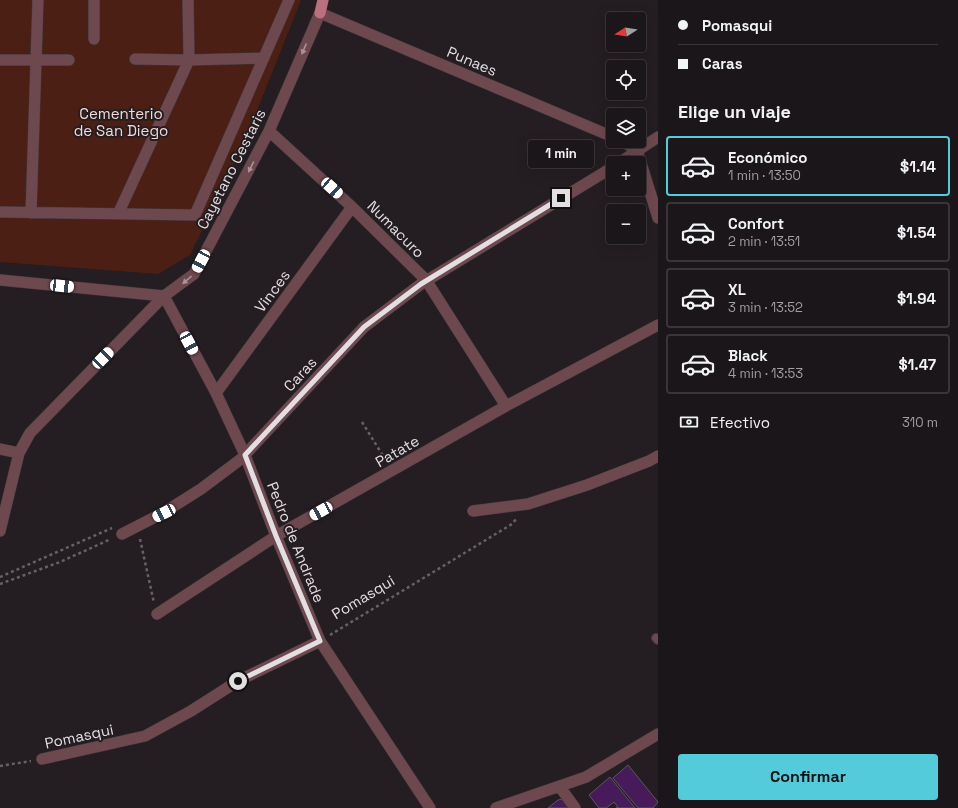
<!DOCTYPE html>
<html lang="es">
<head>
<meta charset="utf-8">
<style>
	:root { --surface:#1b1619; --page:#241f22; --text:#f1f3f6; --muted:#a09fa2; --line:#393538; --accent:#53cbda }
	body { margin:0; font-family:"Space Grotesk",sans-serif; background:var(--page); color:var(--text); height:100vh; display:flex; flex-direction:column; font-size:15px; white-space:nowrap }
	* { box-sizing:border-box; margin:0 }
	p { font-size:13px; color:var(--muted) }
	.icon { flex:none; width:22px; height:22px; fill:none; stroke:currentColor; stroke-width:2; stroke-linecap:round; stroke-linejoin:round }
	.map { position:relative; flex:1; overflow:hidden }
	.sheet { display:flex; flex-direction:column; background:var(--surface); width:300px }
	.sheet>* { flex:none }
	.guide { display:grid; align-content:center; height:88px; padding:0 20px; background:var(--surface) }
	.needle { width:26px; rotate:258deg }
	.controls { position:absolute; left:606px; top:12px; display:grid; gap:8px }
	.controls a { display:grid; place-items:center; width:40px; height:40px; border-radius:4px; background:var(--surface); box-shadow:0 4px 16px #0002,0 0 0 1px var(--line); font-size:20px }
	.end { position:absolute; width:18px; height:18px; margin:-9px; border:5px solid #e3dee1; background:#111; box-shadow:0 0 0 2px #111 }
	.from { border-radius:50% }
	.bubble { position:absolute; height:28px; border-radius:4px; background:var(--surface); box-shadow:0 4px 16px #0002,0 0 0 1px var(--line); font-size:13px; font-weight:600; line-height:28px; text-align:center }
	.car { position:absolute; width:12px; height:24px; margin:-12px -6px; border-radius:5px; box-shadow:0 0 3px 1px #0007; background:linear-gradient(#fff 24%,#345 0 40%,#fff 0 76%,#345 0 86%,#fff 0) }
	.guide b { display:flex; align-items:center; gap:14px; height:38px; font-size:15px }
	.guide b+b { border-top:1px solid var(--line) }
	.guide i { width:10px; height:10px; background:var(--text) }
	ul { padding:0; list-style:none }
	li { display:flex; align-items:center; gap:12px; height:60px; margin:0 8px 6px; padding:0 12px; border:2px solid var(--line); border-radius:4px }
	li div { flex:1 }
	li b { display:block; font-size:15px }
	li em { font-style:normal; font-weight:600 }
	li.current { border-color:var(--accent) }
	li>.icon { width:36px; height:36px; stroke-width:1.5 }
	h2 { padding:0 20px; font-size:18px; line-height:48px }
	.pay { display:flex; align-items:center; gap:10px; height:44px; padding:0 20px; font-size:15px }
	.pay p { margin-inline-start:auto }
	.action { display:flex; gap:8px; margin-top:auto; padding:8px 20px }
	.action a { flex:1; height:46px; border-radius:4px; background:var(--accent); color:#111; font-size:16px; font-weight:600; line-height:46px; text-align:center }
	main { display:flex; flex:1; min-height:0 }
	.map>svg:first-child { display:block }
	.green { fill:#4c1f14 }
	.building { fill:#471a5a; stroke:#5c575f }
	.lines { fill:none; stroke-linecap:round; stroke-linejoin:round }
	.service-casing { stroke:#3f383c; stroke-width:10 }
	.pedestrian-casing { stroke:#3f383c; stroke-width:12 }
	.minor-casing { stroke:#3f383c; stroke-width:12 }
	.primary-casing { stroke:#3f383c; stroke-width:12 }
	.path { stroke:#676165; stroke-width:2.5; stroke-dasharray:3 3; stroke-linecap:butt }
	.service { stroke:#6e484f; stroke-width:8 }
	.pedestrian { stroke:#6e484f; stroke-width:11 }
	.minor { stroke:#6e484f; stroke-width:11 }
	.primary { stroke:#bc707e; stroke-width:11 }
	.oneway { fill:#a89398 }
	.route { stroke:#e3dee1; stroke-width:5 }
	.labels { text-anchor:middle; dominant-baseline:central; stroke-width:4; stroke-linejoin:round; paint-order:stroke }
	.street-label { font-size:15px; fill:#e3dee1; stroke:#241d21 }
	.park-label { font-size:15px; fill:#f3dad3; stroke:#241d21 }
</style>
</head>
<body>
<main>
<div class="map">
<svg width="658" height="808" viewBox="0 0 658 808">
	<rect width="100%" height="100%" fill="#241d21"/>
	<path class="green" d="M0 0H301L242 148 190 255 158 274 0 262Z"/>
	<path class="building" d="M628 765 658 802 653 808H638L613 778Z
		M610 777 635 808H616L618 807 614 802 606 808H599L589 795Z
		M563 799 571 808H548L558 800Z"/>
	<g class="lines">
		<defs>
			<path id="service" d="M656 638 658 640"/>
			<path id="pedestrian" d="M94 0V39
				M135 59 189 60 264 58
				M0 60H69
				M0 212 195 215 289 0
				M31 213 38 0
				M118 214 189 60 188 0"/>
			<path id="minor" d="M269 131 352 207 426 280 506 406
				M622 141 637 150 658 218
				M619 163 658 137
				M0 280 164 296
				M164 296 216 393 245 455 276 536 320 641 430 808
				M216 393 352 207
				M0 449 19 453
				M473 511 528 504 587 485 649 461 658 456
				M0 531 19 453 30 433 164 296 194 274 269 131 320 13 613 137
				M122 534 163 513 201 489 241 459 364 327 421 284 613 167
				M157 614 276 536 506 406 658 325
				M42 759 145 736 191 711 238 681 320 641
				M560 787 575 808
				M496 808 586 777 658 734"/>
			<path id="primary" d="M320 13 323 0"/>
		</defs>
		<use href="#service" class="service-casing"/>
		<use href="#pedestrian" class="pedestrian-casing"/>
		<use href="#minor" class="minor-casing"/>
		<use href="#primary" class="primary-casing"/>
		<path class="path" d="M362 422 385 459
			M140 539 154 603
			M0 577 112 528
			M0 584 60 562 111 539
			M330 635 512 524 517 518
			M0 766 31 761"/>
		<use href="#service" class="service"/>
		<use href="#pedestrian" class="pedestrian"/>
		<use href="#minor" class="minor"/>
		<use href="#primary" class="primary"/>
	</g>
	<defs><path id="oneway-solid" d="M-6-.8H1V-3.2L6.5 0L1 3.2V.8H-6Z"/></defs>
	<g class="oneway">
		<use href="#oneway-solid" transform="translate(304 49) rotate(113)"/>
		<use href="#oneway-solid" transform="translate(251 167) rotate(117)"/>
		<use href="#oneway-solid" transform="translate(187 280) rotate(140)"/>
	</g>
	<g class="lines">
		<path class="route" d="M238 681 320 641 276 536 245 455 364 327 421 284 561 198"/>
	</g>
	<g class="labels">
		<g class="street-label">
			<text transform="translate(472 61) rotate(23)">Punaes</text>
			<text transform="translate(231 169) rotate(-63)">Cayetano Cestaris</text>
			<text transform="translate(396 229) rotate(45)">Numacuro</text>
			<text transform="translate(272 291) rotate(-54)">Vinces</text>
			<text transform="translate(300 374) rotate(-47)">Caras</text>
			<text transform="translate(397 451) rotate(-30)">Patate</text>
			<text transform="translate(296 542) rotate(68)">Pedro de Andrade</text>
			<text transform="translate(363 597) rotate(-31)">Pomasqui</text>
			<text transform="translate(79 736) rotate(-12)">Pomasqui</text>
		</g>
		<g class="park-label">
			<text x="121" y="113">Cementerio<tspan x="121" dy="17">de San Diego</tspan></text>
		</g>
	</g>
</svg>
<div class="controls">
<a><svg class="needle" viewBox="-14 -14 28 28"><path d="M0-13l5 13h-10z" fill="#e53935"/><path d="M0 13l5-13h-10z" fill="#a09fa2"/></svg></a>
<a><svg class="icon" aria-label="locate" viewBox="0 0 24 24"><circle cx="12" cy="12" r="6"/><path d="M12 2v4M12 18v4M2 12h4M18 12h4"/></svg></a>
<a><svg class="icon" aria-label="layers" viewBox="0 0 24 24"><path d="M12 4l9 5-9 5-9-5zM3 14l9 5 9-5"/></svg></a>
<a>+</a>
<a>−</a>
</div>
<i class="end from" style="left:238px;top:681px"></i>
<i class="end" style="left:561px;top:198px"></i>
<div class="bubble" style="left:528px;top:140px;width:66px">1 min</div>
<i class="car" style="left:332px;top:188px;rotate:132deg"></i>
<i class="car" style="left:201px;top:261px;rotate:208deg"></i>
<i class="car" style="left:62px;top:286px;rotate:96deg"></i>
<i class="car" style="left:189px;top:343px;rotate:152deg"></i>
<i class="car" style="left:103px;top:358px;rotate:45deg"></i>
<i class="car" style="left:321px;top:511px;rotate:241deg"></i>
<i class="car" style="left:164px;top:513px;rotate:243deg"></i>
</div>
<section class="sheet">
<div class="guide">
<b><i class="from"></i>Pomasqui</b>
<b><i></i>Caras</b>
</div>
<h2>Elige un viaje</h2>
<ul>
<li class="current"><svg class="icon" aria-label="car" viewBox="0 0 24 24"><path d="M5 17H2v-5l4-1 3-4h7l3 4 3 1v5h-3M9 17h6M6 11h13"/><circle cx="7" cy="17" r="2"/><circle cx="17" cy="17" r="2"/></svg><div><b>Económico</b><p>1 min · 13:50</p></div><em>$1.14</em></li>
<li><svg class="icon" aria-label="car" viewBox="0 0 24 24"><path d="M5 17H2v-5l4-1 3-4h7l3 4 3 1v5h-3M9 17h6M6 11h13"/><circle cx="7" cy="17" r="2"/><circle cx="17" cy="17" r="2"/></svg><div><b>Confort</b><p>2 min · 13:51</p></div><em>$1.54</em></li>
<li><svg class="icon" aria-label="car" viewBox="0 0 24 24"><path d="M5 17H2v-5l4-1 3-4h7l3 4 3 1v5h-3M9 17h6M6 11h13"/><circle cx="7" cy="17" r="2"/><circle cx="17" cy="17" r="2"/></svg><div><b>XL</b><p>3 min · 13:52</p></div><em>$1.94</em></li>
<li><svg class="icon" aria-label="car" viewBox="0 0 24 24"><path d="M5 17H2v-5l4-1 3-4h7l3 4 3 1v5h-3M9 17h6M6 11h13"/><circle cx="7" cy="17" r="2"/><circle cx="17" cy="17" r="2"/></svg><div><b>Black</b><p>4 min · 13:53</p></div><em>$1.47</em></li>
</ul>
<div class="pay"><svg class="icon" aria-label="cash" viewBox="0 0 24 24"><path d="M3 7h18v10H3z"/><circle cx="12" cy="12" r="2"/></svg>Efectivo<p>310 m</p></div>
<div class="action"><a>Confirmar</a></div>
</section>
</main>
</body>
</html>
